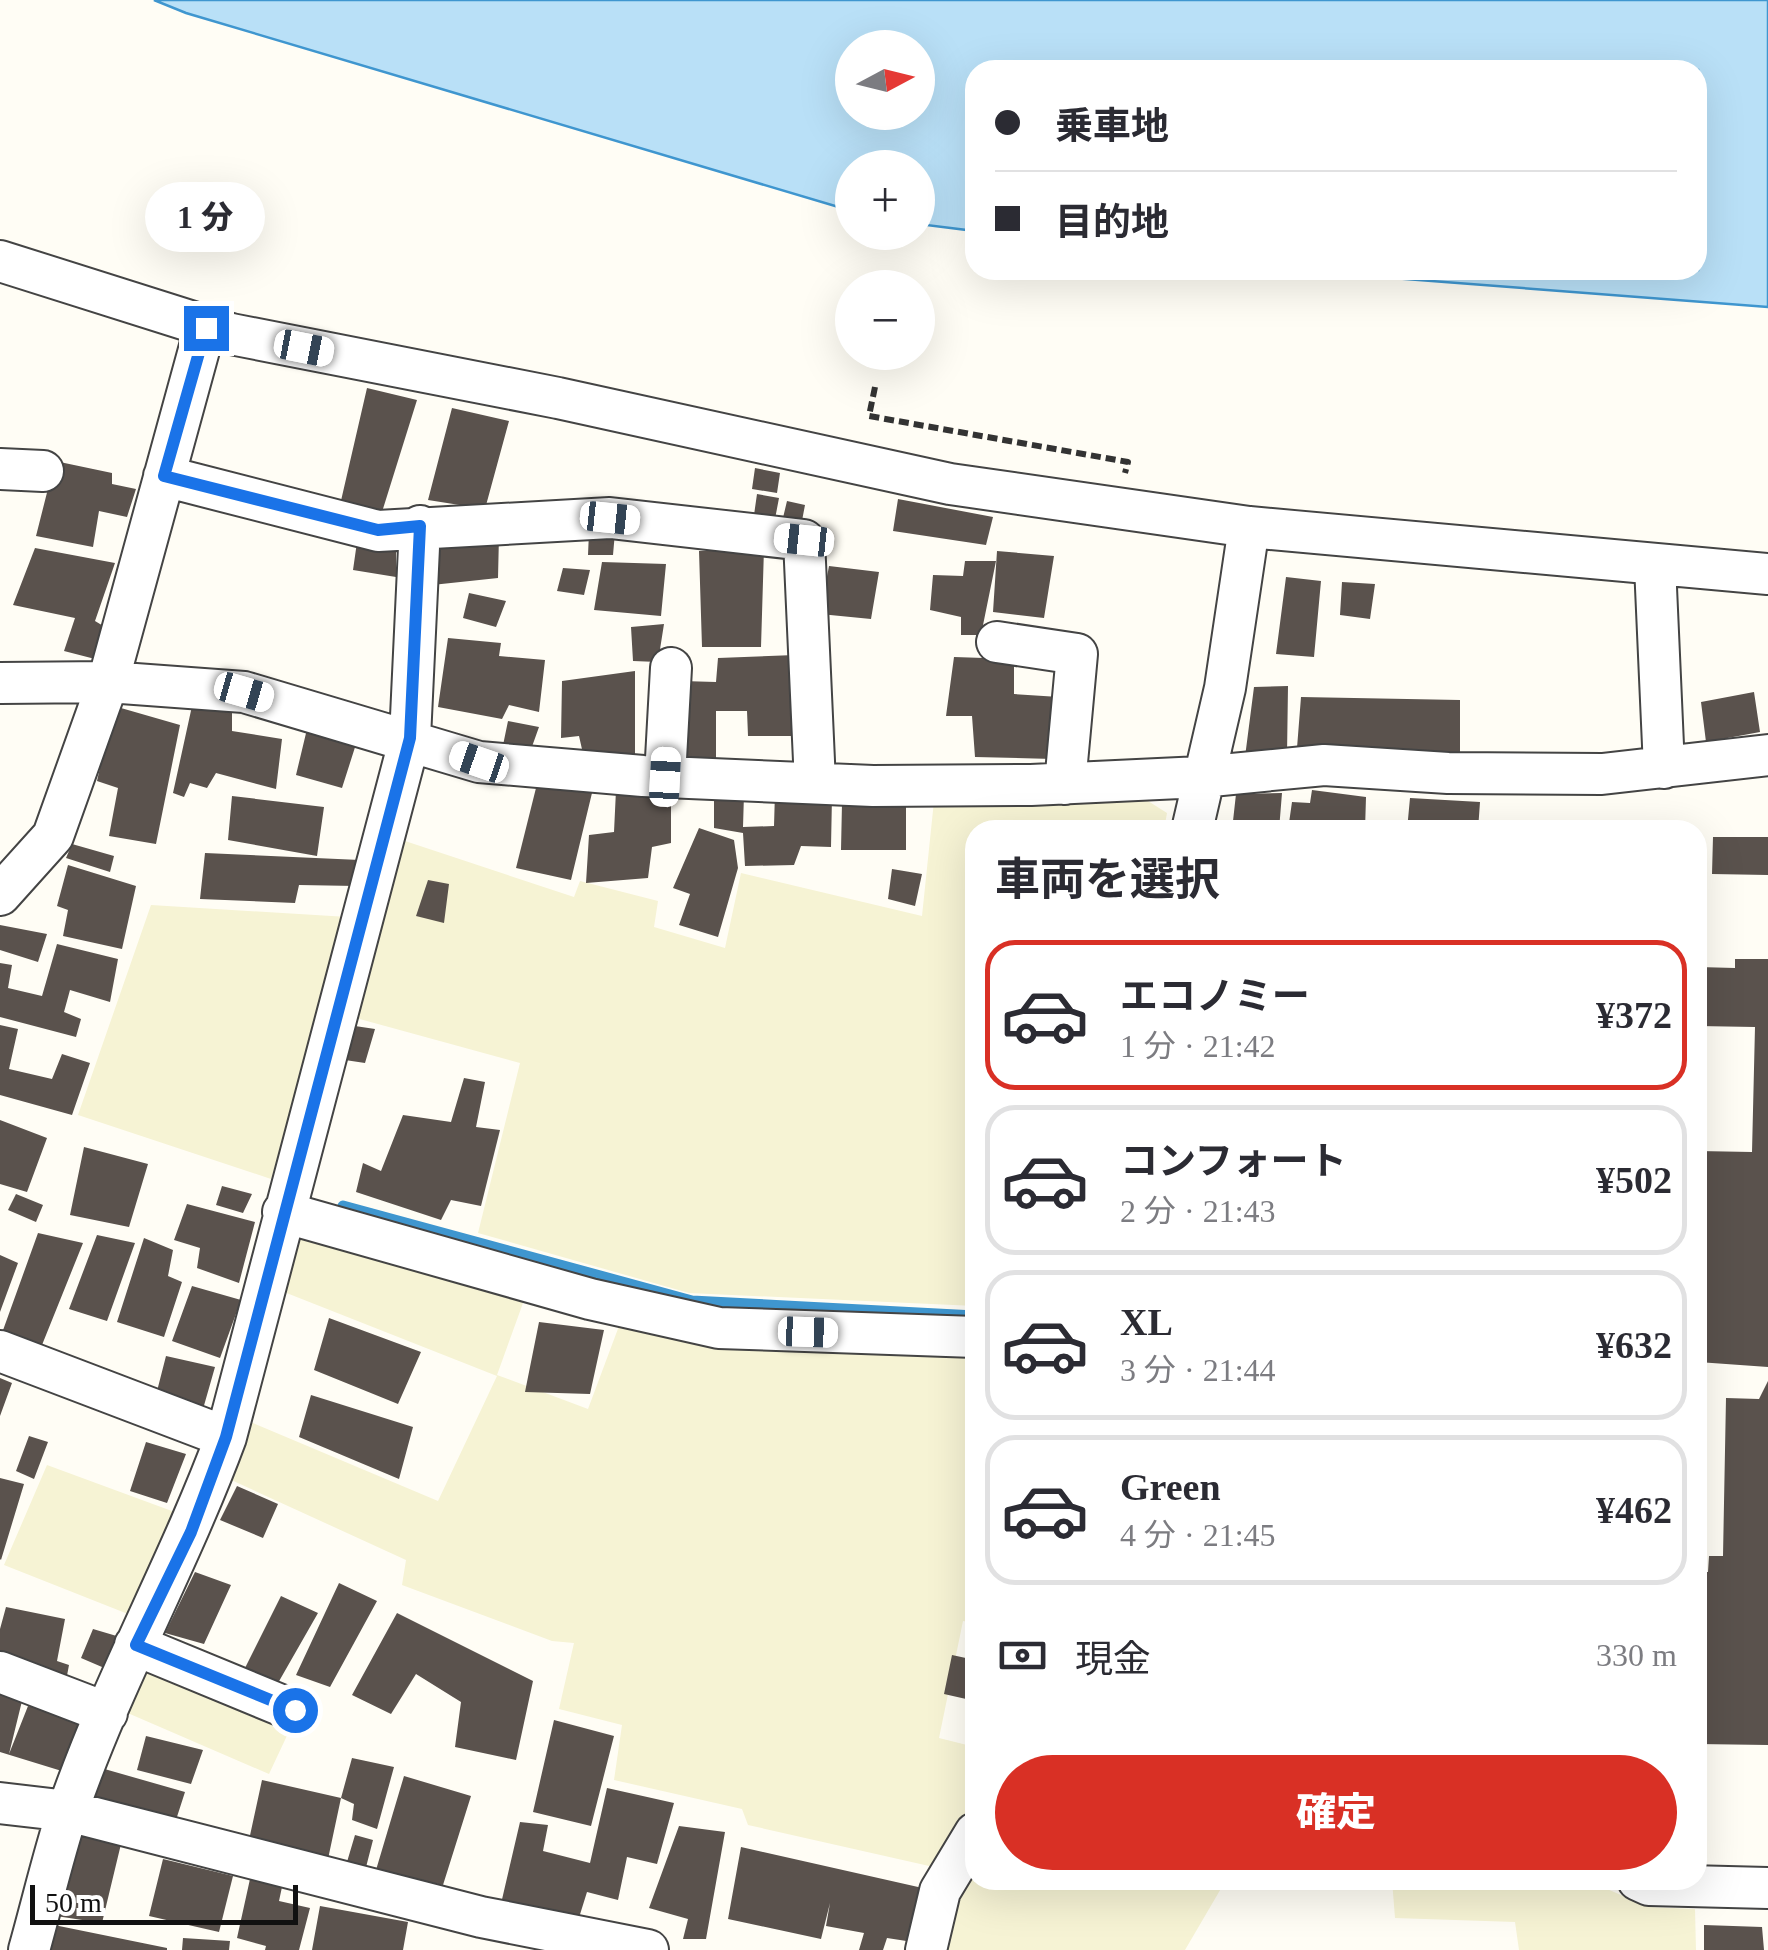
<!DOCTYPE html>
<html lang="ja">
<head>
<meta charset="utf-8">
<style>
	:root { --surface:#fff; --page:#f2f2f3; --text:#2b2b33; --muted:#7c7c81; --line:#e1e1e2; --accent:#d93025 }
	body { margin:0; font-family:"Times New Roman","Noto Sans JP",serif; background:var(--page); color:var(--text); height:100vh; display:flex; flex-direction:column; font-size:38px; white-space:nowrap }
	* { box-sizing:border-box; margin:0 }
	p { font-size:32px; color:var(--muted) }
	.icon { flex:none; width:55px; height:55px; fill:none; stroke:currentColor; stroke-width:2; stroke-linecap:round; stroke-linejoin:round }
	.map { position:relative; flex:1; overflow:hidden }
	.panel { position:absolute; left:965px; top:820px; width:742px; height:1070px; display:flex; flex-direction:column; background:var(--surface); border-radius:30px; box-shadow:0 10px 40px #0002 }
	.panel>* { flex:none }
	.top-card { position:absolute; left:965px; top:60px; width:742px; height:220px; border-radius:30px; box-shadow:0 10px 40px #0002; display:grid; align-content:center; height:220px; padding:0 30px; background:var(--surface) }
	.needle { width:65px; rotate:83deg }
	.controls { position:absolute; left:835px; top:30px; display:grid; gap:20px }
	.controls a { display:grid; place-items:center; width:100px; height:100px; border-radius:50%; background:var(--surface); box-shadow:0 10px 40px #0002; font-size:50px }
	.scale { position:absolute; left:30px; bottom:25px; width:268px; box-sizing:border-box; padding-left:10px; border:5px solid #111; border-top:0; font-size:28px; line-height:35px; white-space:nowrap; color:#111; -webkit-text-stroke:8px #fff; paint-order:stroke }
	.end { position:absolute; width:45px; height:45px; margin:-22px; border:12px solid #1a73e8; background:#fff; box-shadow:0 0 0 5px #fff }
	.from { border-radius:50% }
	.bubble { position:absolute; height:70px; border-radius:35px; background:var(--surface); box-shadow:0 10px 40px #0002; font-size:32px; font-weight:800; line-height:70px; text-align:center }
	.car { position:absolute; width:30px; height:60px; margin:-30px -15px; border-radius:12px; box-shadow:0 0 8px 2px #0007; background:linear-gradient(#fff 24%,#345 0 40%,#fff 0 76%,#345 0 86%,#fff 0) }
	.top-card b { display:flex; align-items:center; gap:35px; height:95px; font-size:38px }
	.top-card b+b { border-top:2px solid var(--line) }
	.top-card i { width:25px; height:25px; background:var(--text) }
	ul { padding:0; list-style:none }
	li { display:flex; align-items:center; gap:30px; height:150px; margin:0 20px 15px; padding:0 10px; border:5px solid var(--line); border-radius:30px }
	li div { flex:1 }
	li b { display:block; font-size:38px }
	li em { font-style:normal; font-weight:800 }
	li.on { border-color:var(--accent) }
	li>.icon { width:90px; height:90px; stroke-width:1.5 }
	h2 { padding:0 30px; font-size:45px; line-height:120px }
	.pay { display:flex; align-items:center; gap:25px; height:110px; padding:0 30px; font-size:38px }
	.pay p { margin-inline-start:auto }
	.action { display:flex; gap:20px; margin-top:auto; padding:20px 30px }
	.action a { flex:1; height:115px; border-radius:60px; background:var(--accent); color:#fff; font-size:40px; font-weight:800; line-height:115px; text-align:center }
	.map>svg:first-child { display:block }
	.farmland { fill:#f6f3d4 }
	.water { fill:#b9e0f7; stroke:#3f96cf; stroke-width:2.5; fill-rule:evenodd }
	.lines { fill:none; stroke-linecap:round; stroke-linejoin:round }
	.stream { stroke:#3f96cf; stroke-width:11 }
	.building { fill:#5a524d }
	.minor-casing { stroke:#444; stroke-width:44 }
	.path { stroke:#333; stroke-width:6; stroke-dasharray:10 5; stroke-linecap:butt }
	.minor { stroke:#fff; stroke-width:40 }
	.route { stroke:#1a73e8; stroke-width:12 }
</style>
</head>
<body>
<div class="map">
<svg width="1768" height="1950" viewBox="0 0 1768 1950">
	<rect width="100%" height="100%" fill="#fffdf5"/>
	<path class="farmland" d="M934 801H1148L1167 813 1164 830H975V1306L689 1293 478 1233 520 1063 356 1018 402 840 574 897 580 881 658 901 654 927 725 948 741 873 922 916Z
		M151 905 348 917 271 1179 78 1115Z
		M296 1227 527 1292 497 1375 588 1409 619 1326 975 1352V1623L963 1621 939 1738 975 1747V1808L938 1868 748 1825 742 1809 614 1780 622 1725 559 1709 574 1643 552 1641 402 1585 406 1560 229 1479 248 1421 438 1501 497 1376 284 1292Z
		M47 1465 180 1514 133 1616 4 1565Z
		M143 1665 292 1725 269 1774 123 1711Z
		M975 1862V1880H1226L1185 1950H941L951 1906Z
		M1392 1880H1586L1649 1907 1695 1909 1696 1950H1519L1515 1922 1395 1918Z"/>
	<path class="water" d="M154 0H1768V307L1288 270H1698V70H975V231L918 224V168H852V211L186 13ZM852 48H918V112H852Z"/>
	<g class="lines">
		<path class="stream" d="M343 1206 692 1301 975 1316"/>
	</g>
	<path class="building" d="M367 388 417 400 382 512 340 505Z
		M452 408 509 421 485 509 428 500Z
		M55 461 112 473V484L136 489 127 517 99 511 93 547 36 536Z
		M755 468 780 473 777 493 752 489Z
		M757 494 779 498 775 519 754 515Z
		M898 499 993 517 986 545 893 531Z
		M787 501 805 505 801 526 782 522Z
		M589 532H615L613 555H588Z
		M499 535 498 578 432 585V540Z
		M357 542 396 546V577L353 570Z
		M35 548 115 563 95 621 105 627 95 659 64 651 75 618 13 605Z
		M764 548 761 647H702L699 551Z
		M997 551 1054 556 1044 618 993 612Z
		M965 561H996L981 635H961V617L930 610 933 575 963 576Z
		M602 562 666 564 661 616 594 610Z
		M829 566 879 572 871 619 820 614Z
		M563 568 590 570 584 595 557 591Z
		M1286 577 1321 581 1314 657 1276 654Z
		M1342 582 1375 584 1370 619 1340 615Z
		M469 593 506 601 496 627 463 618Z
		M664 624 658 662 633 661 631 627Z
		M448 638 501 643 499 656 545 660 539 712 509 705 502 719 438 707Z
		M795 655 796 736H748L747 711H716V762L678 761 682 681 716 682 718 658Z
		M954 657 1014 659V694L1059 697 1053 759 975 757 972 716H946Z
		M635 671V762L584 758 579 736 561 738 562 681Z
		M1288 686 1287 755 1245 757 1254 687Z
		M1754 692 1760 732 1706 742 1701 702Z
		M1301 697 1460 700V755L1297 748Z
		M114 706 180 725 156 844 109 836 118 788 97 781Z
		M192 706 232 710V731L282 739 276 789 216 773 207 788 190 783 184 797 173 793Z
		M508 721 539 727 529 755 502 750Z
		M307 729 357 741 342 788 296 775Z
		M536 788 592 793 571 880 516 868Z
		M616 790 671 791V843L652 847 648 878 586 883 589 835 614 832Z
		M1312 790 1366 797 1365 830H1288L1292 802 1310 803Z
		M775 792 832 796 831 847 801 846 794 865 745 866 743 833 714 828V793L744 794 743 827 774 826Z
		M1282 793 1279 830H1232L1236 794Z
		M232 796 324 807 317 856 228 840Z
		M1410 798 1480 802 1478 830H1407Z
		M842 803H906V850H841Z
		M699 828 734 840 738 868 718 937 679 925 690 894 673 888Z
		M1713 837H1768V875L1712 874Z
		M72 844 114 856 110 872 66 858Z
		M205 853 360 860 356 886 299 885 295 903 200 899Z
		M68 865 136 886 122 949 63 936 68 910 57 906Z
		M892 869 922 874 915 906 888 899Z
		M428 880 449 884 444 923 416 916Z
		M0 925 47 934 38 962 0 950Z
		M57 944 118 959 110 1002 70 990 64 1012 81 1019 76 1037 0 1017V963L12 965 8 988 42 996Z
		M1735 959H1768V1367L1698 1362V1151L1752 1152 1755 1027 1698 1026V967L1735 968Z
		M0 1025 18 1029 9 1069 52 1079 62 1054 90 1063 72 1115 0 1095Z
		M355 1026 375 1029 365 1063 345 1060Z
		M464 1078 485 1082 476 1127 500 1130 481 1206 451 1200 441 1220 356 1192 363 1163 381 1171 403 1115 451 1122Z
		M0 1120 47 1138 27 1192 0 1184Z
		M84 1147 148 1164 129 1227 70 1215Z
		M222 1186 252 1194 243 1213 216 1205Z
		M16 1194 43 1205 36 1222 8 1210Z
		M187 1204 255 1222 239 1283 197 1268 200 1248 174 1240Z
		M38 1233 83 1243 42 1345 2 1333Z
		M97 1235 135 1243 107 1321 69 1309Z
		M144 1238 173 1250 168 1276 182 1282 164 1337 117 1322Z
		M0 1255 18 1263 0 1312Z
		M192 1286 241 1300 220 1358 172 1341Z
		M329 1318 421 1352 398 1404 314 1370Z
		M539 1322 604 1330 590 1394 525 1392Z
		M166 1356 215 1367 201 1416 156 1395Z
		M0 1378 12 1383 0 1416Z
		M1768 1381V1745L1698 1744V1572H1708L1709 1556H1723L1726 1398 1759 1399Z
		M311 1395 413 1427 399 1479 299 1437Z
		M29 1436 48 1442 34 1479 16 1471Z
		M146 1442 186 1454 167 1503 130 1491Z
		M0 1478 24 1484 1 1560 0 1559Z
		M237 1486 278 1504 263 1538 220 1520Z
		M195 1572 231 1585 204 1644 165 1633Z
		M339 1583 377 1601 330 1687 296 1675Z
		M281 1596 318 1613 278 1683 244 1670Z
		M6 1607 65 1619 57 1661 69 1665 65 1686 0 1662V1629Z
		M397 1613 533 1681 516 1760 455 1747 461 1702 416 1674 391 1714 352 1695Z
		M93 1629 120 1637 109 1670 81 1658Z
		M952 1655 975 1660V1701L944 1694Z
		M0 1693 22 1701 9 1754 28 1706 81 1718 65 1772 0 1752Z
		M554 1720 614 1736 591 1826 533 1812Z
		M146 1736 203 1750 191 1784 137 1770Z
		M352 1758 394 1767 377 1829 352 1820 354 1804 341 1798 328 1859 249 1840 262 1780 341 1798Z
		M101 1768 185 1792 175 1823 89 1803Z
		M404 1776 471 1796 443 1885 376 1870Z
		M607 1788 674 1803 657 1864 627 1857 618 1900 587 1892 577 1924 500 1908 520 1822 548 1825 543 1851 590 1863Z
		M679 1826 725 1832 706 1939H683L688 1919 649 1908Z
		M77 1831 121 1844 102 1923 56 1916Z
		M355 1835 373 1840 364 1875 344 1872Z
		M741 1847 927 1889 913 1942 887 1938 883 1950H859L864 1933 826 1926 830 1903 821 1939 728 1919Z
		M163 1859 233 1876 219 1932 149 1916Z
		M250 1879 282 1887 279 1901 310 1908 299 1950H265L266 1946 237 1938Z
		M320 1906 408 1922 403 1950H312Z
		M54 1925 167 1948V1950H47Z
		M1704 1925 1762 1927 1764 1950H1704Z
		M183 1938 230 1941 229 1950H182Z"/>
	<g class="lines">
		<defs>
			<path id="minor" d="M0 261 231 334 558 398 950 484 1249 527 1768 574
				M0 469 43 471
				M164 476 378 531 610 518 804 540 815 783
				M1655 565 1664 768
				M997 642 1077 654 1065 784
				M0 683 108 682 244 692 479 762 643 776 873 786 1031 785 1201 777 1324 765 1448 773 1602 774 1768 755
				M665 777 671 668
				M1192 830 1225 688 1249 527
				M0 895 53 836 108 682 205 328
				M283 1212 590 1299 719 1328 975 1337
				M0 1351 226 1437
				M135 1645 295 1711
				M0 1672 107 1713
				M0 1803 68 1811 481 1917 648 1950
				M1638 1880 1649 1885 1768 1888
				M29 1950C42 1904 53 1856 68 1810 112 1682 179 1564 226 1437L410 738 420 526
				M926 1950 940 1891 975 1833"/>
		</defs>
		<use href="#minor" class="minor-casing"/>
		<path class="path" d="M875 387 869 416 1128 462 1125 473"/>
		<use href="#minor" class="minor"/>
	</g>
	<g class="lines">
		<path class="route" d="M206 328 164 476 378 530 420 526 410 738 226 1437 191 1532 136 1645 295 1710"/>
	</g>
</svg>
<div class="controls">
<a><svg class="needle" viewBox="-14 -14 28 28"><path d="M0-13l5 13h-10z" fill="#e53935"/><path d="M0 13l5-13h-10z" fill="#7c7c81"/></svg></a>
<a>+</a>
<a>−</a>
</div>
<div class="scale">50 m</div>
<i class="end from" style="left:295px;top:1710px"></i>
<i class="end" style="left:206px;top:328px"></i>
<div class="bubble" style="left:145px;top:182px;width:120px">1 分</div>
<i class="car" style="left:304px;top:348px;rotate:101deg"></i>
<i class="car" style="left:610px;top:518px;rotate:96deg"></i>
<i class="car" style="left:804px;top:540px;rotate:276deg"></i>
<i class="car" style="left:244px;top:692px;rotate:106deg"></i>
<i class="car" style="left:479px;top:762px;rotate:289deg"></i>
<i class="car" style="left:665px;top:777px;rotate:3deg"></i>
<i class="car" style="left:808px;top:1332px;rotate:92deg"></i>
<div class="top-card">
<b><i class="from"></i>乗車地</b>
<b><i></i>目的地</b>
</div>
<section class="panel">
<h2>車両を選択</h2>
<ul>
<li class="on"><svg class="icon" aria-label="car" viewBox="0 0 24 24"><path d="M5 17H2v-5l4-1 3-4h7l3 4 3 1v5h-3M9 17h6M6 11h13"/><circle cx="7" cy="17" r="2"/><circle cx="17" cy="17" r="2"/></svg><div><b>エコノミー</b><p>1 分 · 21:42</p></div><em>¥372</em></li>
<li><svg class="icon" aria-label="car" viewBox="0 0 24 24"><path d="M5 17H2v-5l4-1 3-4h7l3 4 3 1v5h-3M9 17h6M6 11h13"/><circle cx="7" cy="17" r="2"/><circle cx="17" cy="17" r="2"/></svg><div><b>コンフォート</b><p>2 分 · 21:43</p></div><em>¥502</em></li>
<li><svg class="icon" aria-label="car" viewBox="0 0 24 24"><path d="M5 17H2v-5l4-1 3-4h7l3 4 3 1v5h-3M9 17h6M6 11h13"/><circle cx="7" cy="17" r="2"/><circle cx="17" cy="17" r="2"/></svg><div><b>XL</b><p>3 分 · 21:44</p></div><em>¥632</em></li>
<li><svg class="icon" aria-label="car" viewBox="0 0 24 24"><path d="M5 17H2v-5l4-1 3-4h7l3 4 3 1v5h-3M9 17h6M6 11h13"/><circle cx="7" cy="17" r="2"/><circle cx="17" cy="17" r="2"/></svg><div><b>Green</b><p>4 分 · 21:45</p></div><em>¥462</em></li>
</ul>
<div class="pay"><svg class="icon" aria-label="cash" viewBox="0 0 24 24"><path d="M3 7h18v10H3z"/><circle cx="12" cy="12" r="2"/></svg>現金<p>330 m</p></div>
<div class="action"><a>確定</a></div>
</section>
</div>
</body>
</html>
